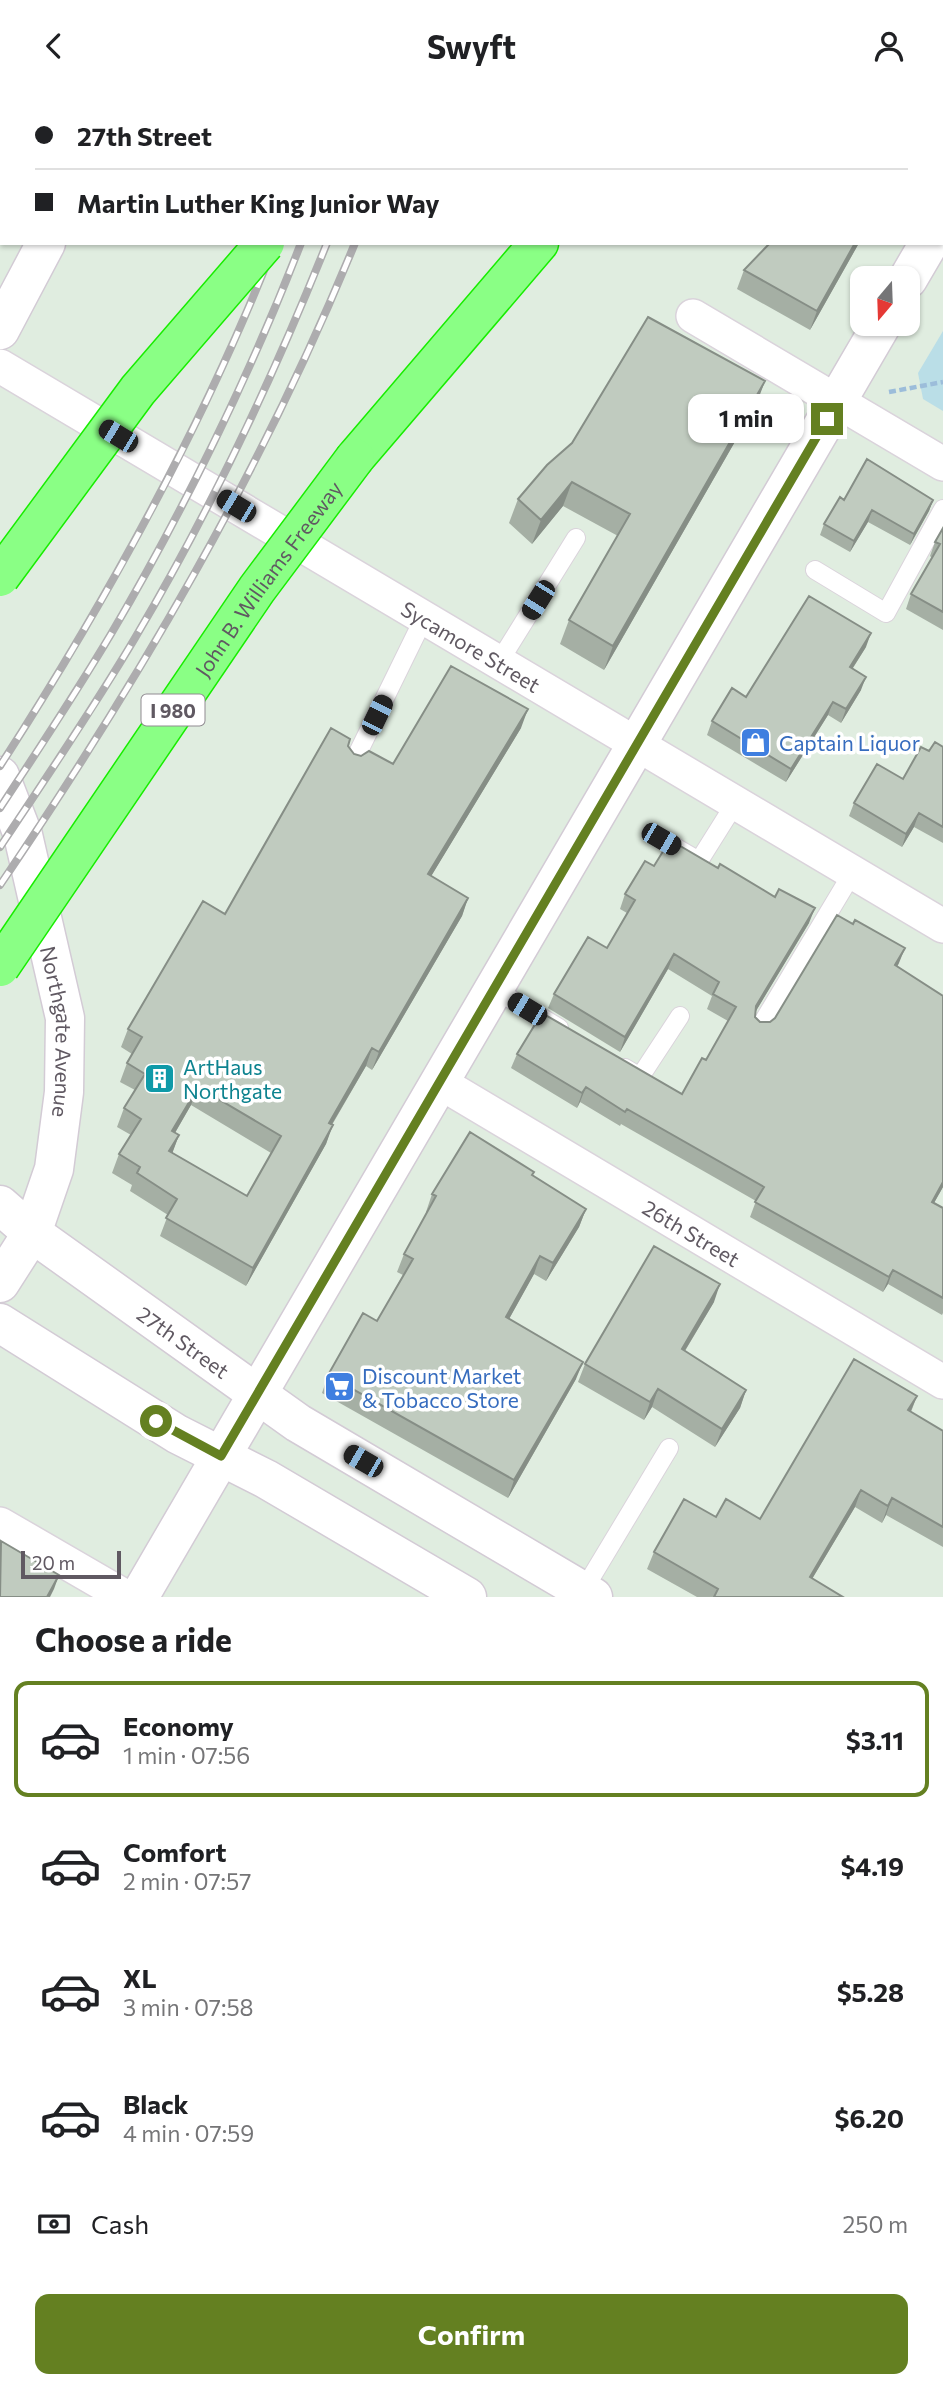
<!DOCTYPE html>
<html lang="en">
<head>
<meta charset="utf-8">
<style>
	:root { --surface:#fff; --page:#f6f6f6; --text:#202124; --muted:#757577; --line:#e0e0e0; --accent:#648021 }
	body { margin:0; font-family:Commissioner,sans-serif; background:var(--page); color:var(--text); height:100vh; display:flex; flex-direction:column; font-size:26px; white-space:nowrap }
	* { box-sizing:border-box; margin:0 }
	p { font-size:23px; color:var(--muted) }
	.icon { flex:none; width:38px; height:38px; fill:none; stroke:currentColor; stroke-width:2; stroke-linecap:round; stroke-linejoin:round }
	.map { position:relative; height:1506px; overflow:hidden }
	.side { display:flex; flex-direction:column; background:var(--surface); flex:1 }
	.side>* { flex:none }
	.hud { position:absolute; left:0px; top:0px; width:943px; height:154px; box-shadow:0 2px 5px #0004; display:grid; align-content:center; height:154px; padding:0 35px; background:var(--surface) }
	.needle { width:46px; rotate:199deg }
	.buttons { position:absolute; left:850px; top:175px; display:grid; gap:14px }
	.buttons a { display:grid; place-items:center; width:70px; height:70px; border-radius:14px; background:var(--surface); box-shadow:0 2px 5px #0004; font-size:35px }
	.scale { position:absolute; left:21px; bottom:18px; width:100px; box-sizing:border-box; padding-left:7px; border:4px solid #605962; border-top:0; font-size:19px; line-height:24px; white-space:nowrap; color:#605962; -webkit-text-stroke:5px #fff; paint-order:stroke }
	.end { position:absolute; width:32px; height:32px; margin:-16px; border:9px solid #648021; background:#fff; box-shadow:0 0 0 4px #fff }
	.from { border-radius:50% }
	.bubble { position:absolute; height:49px; border-radius:14px; background:var(--surface); box-shadow:0 2px 5px #0004; font-size:23px; font-weight:700; line-height:49px; text-align:center }
	.car { position:absolute; width:21px; height:42px; margin:-21px -10px; border-radius:9px; box-shadow:0 0 5px 2px #0007; background:linear-gradient(#222 24%,#8ab4d8 0 40%,#222 0 76%,#8ab4d8 0 86%,#222 0) }
	.hud b { display:flex; align-items:center; gap:24px; height:66px; font-size:26px }
	.hud b+b { border-top:2px solid var(--line) }
	.hud i { width:18px; height:18px; background:var(--text) }
	ul { padding:0; list-style:none }
	li { display:flex; align-items:center; gap:21px; height:116px; margin:0 14px 10px; padding:0 21px; border:4px solid transparent; border-radius:14px }
	li div { flex:1 }
	li b { display:block; font-size:26px }
	li em { font-style:normal; font-weight:700 }
	li.selected { border-color:var(--accent) }
	li>.icon { width:63px; height:63px; stroke-width:1.5 }
	h2 { padding:0 35px; font-size:32px; line-height:84px }
	.pay { display:flex; align-items:center; gap:18px; height:77px; padding:0 35px; font-size:26px }
	.pay p { margin-inline-start:auto }
	.cta { display:flex; gap:14px; margin-top:auto; padding:14px 35px }
	.cta a { flex:1; height:80px; border-radius:14px; background:var(--accent); color:#fff; font-size:28px; font-weight:700; line-height:80px; text-align:center }
	header { display:flex; justify-content:space-between; align-items:center; height:91px; padding:0 35px; background:var(--surface); font-size:32px; font-weight:700 }
	.map>svg:first-child { display:block }
	.green { fill:#badee7 }
	.lines { fill:none; stroke-linecap:round; stroke-linejoin:round }
	.lane-casing { stroke:#dad3db; stroke-width:20 }
	.street-casing { stroke:#dad3db; stroke-width:36 }
	.secondary-casing { stroke:#d3cbd5; stroke-width:41 }
	.highway-casing { stroke:#18ed00; stroke-width:41 }
	.path { stroke:#9cbdda; stroke-width:4.5; stroke-dasharray:7 3.5; stroke-linecap:butt }
	.lane { stroke:#fff; stroke-width:18 }
	.street { stroke:#fff; stroke-width:33 }
	.secondary { stroke:#fff; stroke-width:38 }
	.highway { stroke:#8aff85; stroke-width:38 }
	.rail-casing { stroke:#adacae; stroke-width:8 }
	.rail { stroke:#fff; stroke-width:5; stroke-dasharray:16; stroke-linecap:butt }
	.highway-bridge-casing { stroke:#18ed00; stroke-width:41; stroke-linecap:butt }
	.highway-bridge { stroke:#8aff85; stroke-width:38 }
	.wall { fill:#a5afa4; fill-rule:evenodd }
	.shaded-wall { fill:#868e86 }
	.building { fill:#c0cbbf; stroke:#868e86; stroke-width:2; fill-rule:evenodd }
	.route { stroke:#648021; stroke-width:9 }
	.labels { text-anchor:middle; dominant-baseline:central; stroke-width:7; stroke-linejoin:round; paint-order:stroke }
	.shield { fill:#fff; stroke:#908b91; stroke-width:2 }
	.shield-label { font-size:19px; font-weight:bold; fill:#605962 }
	.street-label { font-size:21px; fill:#605962; stroke:#fff }
	.shop-label { font-size:21px; fill:#366cbe; stroke:#fff; text-anchor:start }
	.culture-label { font-size:21px; fill:#0d838f; stroke:#fff; text-anchor:start }
</style>
</head>
<body>
<header><svg class="icon" aria-label="back" viewBox="0 0 24 24"><path d="M15 5l-7 7 7 7"/></svg>Swyft<svg class="icon" aria-label="person" viewBox="0 0 24 24"><circle cx="12" cy="8" r="4"/><path d="M4 21q1-7 8-7t8 7"/></svg></header>
<div class="map">
<svg width="943" height="1506" viewBox="0 0 943 1506">
	<rect width="100%" height="100%" fill="#e0ede0"/>
	<path class="green" d="M943 240V320L923 308 918 282Z"/>
	<g class="lines">
		<defs>
			<path id="lane" d="M815 479 886 522 943 418
				M499 571 576 447
				M353 672 424 527
				M661 748 699 770 736 711
				M494 898 559 937
				M760 936 853 781
				M625 977 640 986 680 925
				M583 1500 669 1357"/>
			<g id="street">
				<path d="M693 225 943 373"/>
				<path id="s1" d="M0 275 943 835"/>
				<path id="s2" d="M439 991 943 1291"/>
				<path d="M0 1433 126 1506"/>
			</g>
			<g id="secondary">
				<path d="M49 2 50 0"/>
				<path d="M127 2V0"/>
				<path d="M0 95 2 92"/>
				<path d="M908 188 929 152"/>
				<path d="M0 239 46 152"/>
				<path id="s3" d="M0 685 23 744 65 927 64 1001 54 1078 32 1142 0 1192"/>
				<path id="s4" d="M0 1114 32 1142 298 1332 593 1506"/>
				<path d="M0 1232 177 1343 266 1388 467 1506"/>
				<path d="M139 1506 882 233"/>
			</g>
			<path id="highway" d="M416 2 418 0
				M687 2 689 0
				M355 367 539 152"/>
		</defs>
		<use href="#lane" class="lane-casing"/>
		<use href="#street" class="street-casing"/>
		<use href="#secondary" class="secondary-casing"/>
		<use href="#highway" class="highway-casing"/>
		<path class="path" d="M889 301 943 291"/>
		<use href="#lane" class="lane"/>
		<use href="#street" class="street"/>
		<use href="#secondary" class="secondary"/>
		<use href="#highway" class="highway"/>
		<defs>
			<path id="rail" d="M328 2 329 0
				M354 2V0
				M381 2 382 0
				M410 2 411 0
				M0 675C107 509 203 336 275 152
				M0 717C38 659 76 602 111 543 182 423 251 282 301 152
				M0 756C46 687 93 618 135 547 209 422 273 287 327 152
				M0 794C138 591 262 380 355 152"/>
		</defs>
		<use href="#rail" class="rail-casing"/>
		<use href="#rail" class="rail"/>
		<defs>
			<g id="highway-bridge">
				<path d="M0 486 138 299 265 152"/>
				<path id="s5" d="M0 876 257 498 355 367"/>
			</g>
		</defs>
		<use href="#highway-bridge" class="highway-bridge-casing"/>
		<use href="#highway-bridge" class="highway-bridge"/>
	</g>
	<path class="wall" d="M859 152 810 239 737 198 744 179Z
		M756 314 604 579 560 553 569 529 618 445 563 415 532 453 509 432 518 408Z
		M844 409H933L929 420 910 454 868 431 850 461 820 444 824 433Z
		M943 437V539L906 518 911 503 932 467 930 465 935 451Z
		M866 556 853 577 861 599 841 632 828 624 786 691 707 644 712 630 746 606Z
		M521 637 431 785 468 807 462 825 372 979 366 975 332 1034 326 1053 246 1195 160 1145 168 1124 130 1100 132 1094 112 1082 119 1063 131 1044 117 1036 124 1017 135 999 120 991 127 972 132 963 121 956 128 938 225 823 348 655 354 663 393 673ZM191 1014 271 1062 247 1105 172 1062 179 1044 175 1042Z
		M943 656V752L914 736 902 756 849 725 854 712 903 688 929 660Z
		M654 775 809 832 755 921V926L760 931H770L899 872 897 876 943 905V1096L934 1112 943 1117V1222L942 1224 888 1193 883 1201 750 1126 756 1110 621 1033 620 1035 580 1011 577 1017 511 977 517 963 682 1003 706 969 728 930 707 918 712 905 668 878 620 961 548 917 554 903 607 857 627 822 620 818 625 803Z
		M533 1085 586 1118 579 1136 546 1190 534 1183 509 1228 576 1288 508 1407 322 1302 328 1284 377 1230 403 1184 397 1181 404 1163 427 1121H426L432 1103Z
		M714 1211 685 1260 746 1299 740 1317 715 1356 652 1316 644 1329 578 1291 585 1273Z
		M917 1305 911 1321 943 1340V1456L886 1424 882 1432 855 1416 812 1488 843 1506H697L647 1478 654 1461 716 1426 760 1428Z"/>
	<path class="shaded-wall" d="M855 152H859L810 239 817 220Z
		M765 290 756 314 604 579 613 555Z
		M572 391 563 415 532 453 541 429Z
		M933 409 929 420 910 454 914 443Z
		M872 419 868 431 850 461 854 450Z
		M871 542 866 556 845 589 850 576Z
		M866 586 861 599 841 632 846 618Z
		M833 611 828 624 786 691 791 678Z
		M528 618 521 637 421 802 428 783Z
		M919 722 914 736 902 756 906 743Z
		M468 807 462 825 372 979 379 961Z
		M815 817 809 832 750 930 756 915Z
		M905 857 899 872 889 889 895 874Z
		M674 863 668 878 620 961 625 946Z
		M372 957 366 975 322 1050 329 1032Z
		M198 996 191 1014 165 1059 172 1040Z
		M586 996 580 1011 577 1017 582 1002Z
		M333 1034 326 1053 246 1195 253 1177Z
		M179 1044 172 1063 169 1060Z
		M943 1091V1096L926 1126 932 1111Z
		M586 1118 579 1136 546 1190 553 1172Z
		M540 1165 534 1183 500 1244 506 1226Z
		M893 1179 888 1193 883 1201 889 1186Z
		M720 1193 714 1211 675 1276 682 1258Z
		M583 1271 576 1288 508 1407 514 1389Z
		M658 1298 652 1316 644 1329 650 1311Z
		M746 1299 740 1317 715 1356 722 1338Z
		M917 1305 910 1322 908 1319Z
		M861 1399 855 1416 803 1503 810 1486Z
		M892 1407 886 1424 882 1432 888 1415Z
		M59 1484 54 1498 50 1506H47Z"/>
	<path class="building" d="M770 152H855L817 220 744 179Z
		M648 226 765 290 613 555 569 529 630 423 572 391 541 429 518 408 547 374 572 352Z
		M867 368 933 409 914 443 872 419 854 450 824 433 840 406 844 409Z
		M943 437V521L911 503 940 453 935 451Z
		M809 505 871 542 850 576 866 586 846 618 833 611 791 678 712 630 732 597 746 606Z
		M451 575 528 618 428 783 468 807 379 961 372 957 329 1032 333 1034 253 1177 166 1127 177 1108 137 1082 140 1076 119 1063 141 1028 124 1017 145 983 127 972 142 946 128 938 203 810 225 823 331 637 350 648 348 655 354 663 361 665 369 660 393 673ZM198 996 281 1045 247 1105 169 1060 179 1044 172 1040Z
		M935 651 943 656V736L919 722 906 743 854 712 877 673 903 688 921 656 929 660Z
		M670 749 718 777 720 773 775 806 779 798 815 817 756 915 755 926 760 931H770L775 927 837 824 853 833 855 829 905 857 895 874 943 905V1091L932 1111 943 1117V1207L893 1179 889 1186 755 1111 764 1096 627 1018 625 1021 586 996 582 1002 517 963 542 922 682 1003 702 967 706 969 736 916 713 903 719 891 674 863 625 946 554 903 588 846 607 857 635 809 625 803 645 770 654 775Z
		M470 1041 534 1081 532 1084 586 1118 553 1172 540 1165 506 1226 583 1271 514 1389 328 1284 363 1222 377 1230 413 1168 404 1163 436 1105 432 1103Z
		M654 1155 720 1193 682 1258 746 1299 722 1338 658 1298 650 1311 585 1273Z
		M854 1268 917 1305 908 1319 943 1340V1436L892 1407 888 1415 861 1399 810 1486 843 1506H714L718 1498 654 1461 684 1408 716 1426 726 1408 760 1428Z
		M1 1450 59 1484 47 1506H0Z"/>
	<g class="lines">
		<path class="route" d="M156 1330 221 1365 827 328"/>
	</g>
	<defs>
		<symbol id="shop-square" viewBox="-11 -11 22 22"><rect x="-9" y="-9" width="18" height="18" rx="4" fill="#3f7fe0" stroke="#fff"/><path d="M-5-2.5h2.3a2.7 3.5 0 0 1 5.4 0H5L5.5 6h-11ZM-1.5-2.5h3a1.5 2.3 0 0 0-3 0Z" fill="#fff"/></symbol>
		<symbol id="building-square" viewBox="-11 -11 22 22"><rect x="-9" y="-9" width="18" height="18" rx="4" fill="#0f9aa8" stroke="#fff"/><path d="M-4-6H4V6H1V3H-1V6H-4ZM-2.5-4.3h1.7v1.8h-1.7ZM.8-4.3h1.7v1.8H.8ZM-2.5-1h1.7V.8h-1.7ZM.8-1h1.7V.8H.8Z" fill="#fff"/></symbol>
		<symbol id="supermarket-square" viewBox="-11 -11 22 22"><rect x="-9" y="-9" width="18" height="18" rx="4" fill="#3f7fe0" stroke="#fff"/><path d="M-6-5.5h2.5l.6 2H6L4.5 2H-2.5L-4.4-4H-6ZM-1.5 3.2a1.3 1.3 0 1 0 .1 0ZM3 3.2a1.3 1.3 0 1 0 .1 0Z" fill="#fff"/></symbol>
	</defs>
	<g fill-rule="evenodd">
		<use href="#shop-square" x="738" y="634" width="35" height="35"/>
		<use href="#building-square" x="142" y="970" width="35" height="35"/>
		<use href="#supermarket-square" x="322" y="1278" width="35" height="35"/>
	</g>
	<g class="labels">
		<rect class="shield" x="141.5" y="603.5" width="63" height="31" rx="5"/>
		<g class="shield-label">
			<text x="173" y="619">I 980</text>
		</g>
		<g class="street-label">
			<text stroke="none"><textPath href="#s5" startOffset="472">John B. Williams Freeway</textPath></text>
			<text stroke="none"><textPath href="#s1" startOffset="548">Sycamore Street</textPath></text>
			<text stroke="none"><textPath href="#s3" startOffset="264">Northgate Avenue</textPath></text>
			<text stroke="none"><textPath href="#s2" startOffset="294">26th Street</textPath></text>
			<text stroke="none"><textPath href="#s4" startOffset="229">27th Street</textPath></text>
		</g>
		<g class="shop-label">
			<text x="779" y="651">Captain Liquor</text>
			<text x="362" y="1284">Discount Market<tspan x="362" dy="24">&amp; Tobacco Store</tspan></text>
		</g>
		<g class="culture-label">
			<text x="183" y="975">ArtHaus<tspan x="183" dy="24">Northgate</tspan></text>
		</g>
	</g>
</svg>
<div class="buttons">
<a><svg class="needle" viewBox="-14 -14 28 28"><path d="M0-13l5 13h-10z" fill="#e53935"/><path d="M0 13l5-13h-10z" fill="#757577"/></svg></a>
</div>
<div class="scale">20 m</div>
<i class="end from" style="left:156px;top:1330px"></i>
<i class="end" style="left:827px;top:328px"></i>
<div class="bubble" style="left:688px;top:303px;width:116px">1 min</div>
<i class="car" style="left:118px;top:345px;rotate:301deg"></i>
<i class="car" style="left:236px;top:415px;rotate:301deg"></i>
<i class="car" style="left:538px;top:509px;rotate:212deg"></i>
<i class="car" style="left:377px;top:624px;rotate:26deg"></i>
<i class="car" style="left:661px;top:748px;rotate:120deg"></i>
<i class="car" style="left:527px;top:918px;rotate:301deg"></i>
<i class="car" style="left:363px;top:1370px;rotate:300deg"></i>
<div class="hud">
<b><i class="from"></i>27th Street</b>
<b><i></i>Martin Luther King Junior Way</b>
</div>
</div>
<section class="side">
<h2>Choose a ride</h2>
<ul>
<li class="selected"><svg class="icon" aria-label="car" viewBox="0 0 24 24"><path d="M5 17H2v-5l4-1 3-4h7l3 4 3 1v5h-3M9 17h6M6 11h13"/><circle cx="7" cy="17" r="2"/><circle cx="17" cy="17" r="2"/></svg><div><b>Economy</b><p>1 min · 07:56</p></div><em>$3.11</em></li>
<li><svg class="icon" aria-label="car" viewBox="0 0 24 24"><path d="M5 17H2v-5l4-1 3-4h7l3 4 3 1v5h-3M9 17h6M6 11h13"/><circle cx="7" cy="17" r="2"/><circle cx="17" cy="17" r="2"/></svg><div><b>Comfort</b><p>2 min · 07:57</p></div><em>$4.19</em></li>
<li><svg class="icon" aria-label="car" viewBox="0 0 24 24"><path d="M5 17H2v-5l4-1 3-4h7l3 4 3 1v5h-3M9 17h6M6 11h13"/><circle cx="7" cy="17" r="2"/><circle cx="17" cy="17" r="2"/></svg><div><b>XL</b><p>3 min · 07:58</p></div><em>$5.28</em></li>
<li><svg class="icon" aria-label="car" viewBox="0 0 24 24"><path d="M5 17H2v-5l4-1 3-4h7l3 4 3 1v5h-3M9 17h6M6 11h13"/><circle cx="7" cy="17" r="2"/><circle cx="17" cy="17" r="2"/></svg><div><b>Black</b><p>4 min · 07:59</p></div><em>$6.20</em></li>
</ul>
<div class="pay"><svg class="icon" aria-label="cash" viewBox="0 0 24 24"><path d="M3 7h18v10H3z"/><circle cx="12" cy="12" r="2"/></svg>Cash<p>250 m</p></div>
<div class="cta"><a>Confirm</a></div>
</section>
</body>
</html>
